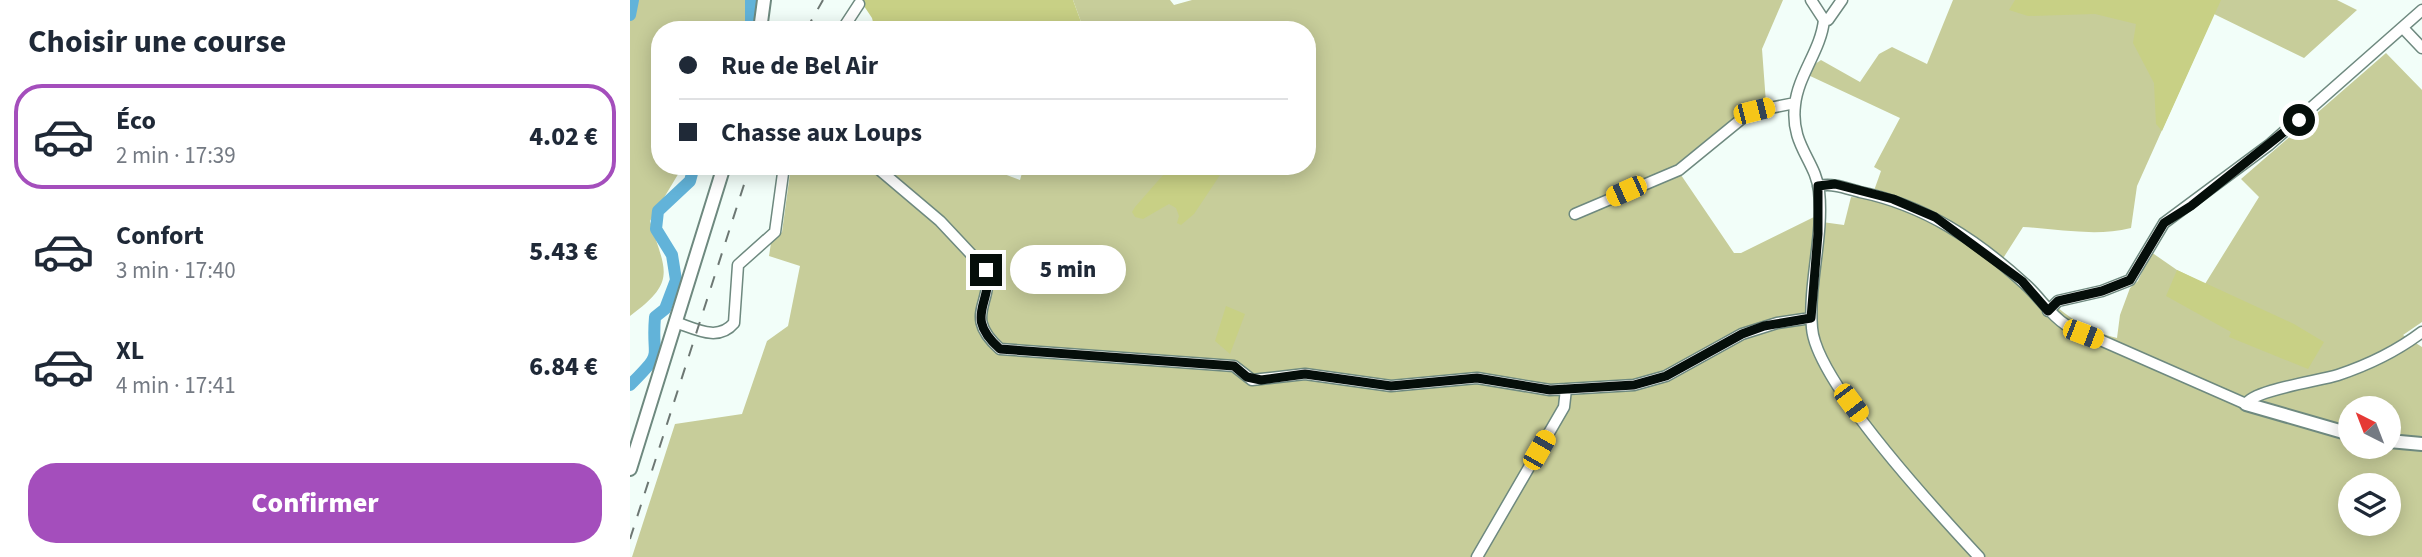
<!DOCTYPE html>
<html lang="fr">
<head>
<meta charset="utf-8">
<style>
	:root { --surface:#fff; --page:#f2f2f3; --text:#1f2937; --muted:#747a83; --line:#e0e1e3; --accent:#a44ebc }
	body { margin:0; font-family:"Source Sans 3",sans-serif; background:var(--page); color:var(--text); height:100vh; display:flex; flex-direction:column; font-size:26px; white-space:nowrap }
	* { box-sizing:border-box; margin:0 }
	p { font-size:23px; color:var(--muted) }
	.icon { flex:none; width:38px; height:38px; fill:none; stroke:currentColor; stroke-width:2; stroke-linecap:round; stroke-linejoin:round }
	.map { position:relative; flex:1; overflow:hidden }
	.drawer { display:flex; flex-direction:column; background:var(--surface); width:630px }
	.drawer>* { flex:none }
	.guide { position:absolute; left:21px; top:21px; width:665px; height:154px; border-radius:28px; box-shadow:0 4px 18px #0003; display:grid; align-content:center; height:154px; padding:0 28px; background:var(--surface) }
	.needle { width:46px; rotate:318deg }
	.fabs { position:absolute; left:1708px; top:396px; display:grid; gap:14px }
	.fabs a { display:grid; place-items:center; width:63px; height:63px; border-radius:50%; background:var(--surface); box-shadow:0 4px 18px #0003; font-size:35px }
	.end { position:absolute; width:32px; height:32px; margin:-16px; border:9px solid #050e0a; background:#fff; box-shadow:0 0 0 4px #fff }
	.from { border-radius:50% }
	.bubble { position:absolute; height:49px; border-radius:24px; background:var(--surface); box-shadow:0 4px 18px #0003; font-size:23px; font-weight:800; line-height:49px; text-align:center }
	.car { position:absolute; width:21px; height:42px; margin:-21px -10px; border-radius:9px; box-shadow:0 0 5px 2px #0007; background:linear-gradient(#f5c518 24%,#345 0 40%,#f5c518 0 76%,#345 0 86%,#f5c518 0) }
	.guide b { display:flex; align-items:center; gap:24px; height:66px; font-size:26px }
	.guide b+b { border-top:2px solid var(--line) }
	.guide i { width:18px; height:18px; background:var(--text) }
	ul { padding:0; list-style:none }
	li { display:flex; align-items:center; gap:21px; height:105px; margin:0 14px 10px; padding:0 14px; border:4px solid transparent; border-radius:28px }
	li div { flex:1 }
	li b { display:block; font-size:26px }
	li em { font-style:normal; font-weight:800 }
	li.active { border-color:var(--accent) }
	li>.icon { width:63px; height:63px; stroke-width:1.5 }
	h2 { padding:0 28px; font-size:32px; line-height:84px }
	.primary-button { display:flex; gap:14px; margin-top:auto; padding:14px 28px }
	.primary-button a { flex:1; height:80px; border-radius:28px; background:var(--accent); color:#fff; font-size:28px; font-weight:800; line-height:80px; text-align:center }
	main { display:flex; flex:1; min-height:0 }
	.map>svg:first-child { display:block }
	.green { fill:#c7cd9a; fill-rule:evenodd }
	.forest { fill:#c8d085 }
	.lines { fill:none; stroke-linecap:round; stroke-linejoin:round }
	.river { stroke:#62b3d9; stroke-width:12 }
	.minor-casing { stroke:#6e897f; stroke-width:13 }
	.major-casing { stroke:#6e897f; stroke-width:16 }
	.minor { stroke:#fff; stroke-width:10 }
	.major { stroke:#fff; stroke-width:12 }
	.rail { stroke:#6d7773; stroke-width:2; stroke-dasharray:12 12; stroke-linecap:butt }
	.route { stroke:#050e0a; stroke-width:9 }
</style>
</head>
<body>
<main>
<section class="drawer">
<h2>Choisir une course</h2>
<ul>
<li class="active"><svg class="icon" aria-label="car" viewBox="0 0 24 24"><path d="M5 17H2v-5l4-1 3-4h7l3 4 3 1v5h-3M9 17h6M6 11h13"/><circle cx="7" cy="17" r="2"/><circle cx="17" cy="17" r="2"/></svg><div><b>Éco</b><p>2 min · 17:39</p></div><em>4.02 €</em></li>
<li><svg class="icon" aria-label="car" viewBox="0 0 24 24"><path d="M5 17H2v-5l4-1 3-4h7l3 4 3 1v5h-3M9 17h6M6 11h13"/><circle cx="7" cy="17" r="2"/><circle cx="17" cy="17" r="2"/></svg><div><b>Confort</b><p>3 min · 17:40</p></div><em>5.43 €</em></li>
<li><svg class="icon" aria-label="car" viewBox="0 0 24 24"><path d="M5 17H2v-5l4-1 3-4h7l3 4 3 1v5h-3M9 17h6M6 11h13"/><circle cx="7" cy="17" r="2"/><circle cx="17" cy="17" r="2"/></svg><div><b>XL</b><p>4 min · 17:41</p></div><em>6.84 €</em></li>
</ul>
<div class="primary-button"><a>Confirmer</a></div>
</section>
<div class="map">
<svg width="1792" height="557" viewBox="0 0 1792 557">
	<rect width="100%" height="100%" fill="#f2fef9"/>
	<path class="green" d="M0 0H119V28L30 30V166H53L20 221C35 271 48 281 0 316Z
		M443 0H540L544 5 562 0H1153L1132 49 1136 103 1123 107 1049 165 1051 175 1104 253H1111L1184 217 1192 222 1214 225 1221 197 1241 199 1251 171 1244 167 1270 118 1178 75 1182 66 1191 60 1230 82 1249 54 1262 47 1297 64 1323 0H1707L1727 10 1674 58 1584 14 1507 186 1501 228C1465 237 1430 229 1393 227L1372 260C1416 291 1431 324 1487 338L1490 315 1500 288 1508 281 1521 252 1547 270 1575 284 1629 197 1611 179 1756 53 1792 90V322L1773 335 1792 347V557H2L45 424 112 414 137 341 158 326 170 266 139 256 141 243 152 232 161 166H376L374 174 390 180 394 166H677V30H454ZM1720 408H1759V446H1720ZM1720 485H1759V523H1720Z"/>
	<path class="forest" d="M230 0H443L454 30H245L242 18Z
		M1385 0H1591L1532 131 1526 124 1524 83 1503 43 1506 24 1465 14 1398 16 1379 10Z
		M541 166H596L564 214 551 225 547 223 549 216 546 208 539 204 513 219 505 217 502 212 505 207Z
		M1547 270 1664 324 1694 342 1678 369 1599 337 1601 332 1536 296Z
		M596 306 615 314 600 354 585 341Z"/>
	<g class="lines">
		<path class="river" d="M0 15 3 0
			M121 30V0
			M0 385C36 349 21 362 25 317L35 309 46 280 42 255 26 229 28 211 60 181 64 166"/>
		<defs>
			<path id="minor" d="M1181 0 1194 20
				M1194 20C1191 50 1168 75 1165 105 1160 145 1186 161 1189 191 1194 236 1178 283 1182 328 1186 382 1309 514 1349 557
				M1194 20H1198L1212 0
				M1773 28 1792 48
				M212 30 229 4
				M245 166 310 221 356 270C364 304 332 315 370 349L604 366 622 380 675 374 761 386 847 378 920 390 1004 385 1036 376 1112 334 1147 323 1181 318
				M1188 186C1204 183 1215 188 1230 192 1294 205 1347 240 1395 284 1410 297 1419 314 1436 325L1616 404C1623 390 1689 381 1708 375 1738 365 1767 351 1792 332
				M945 214 1049 170 1120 112 1165 103
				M1418 311 1428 301 1472 291 1500 280 1534 223 1639 145 1792 10
				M45 322C66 329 88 342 104 323L108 265 145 232 154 166
				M847 557 934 407 936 389"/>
			<path id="major" d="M130 30 134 0
				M1616 404 1720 434
				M1759 441 1792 444
				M0 469 94 166"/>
		</defs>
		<use href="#minor" class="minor-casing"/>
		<use href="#major" class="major-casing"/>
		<use href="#minor" class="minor"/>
		<use href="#major" class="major"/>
		<path class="rail" d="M176 30 193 0
			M0 539 120 166"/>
	</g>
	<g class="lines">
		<path class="route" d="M356 270C364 304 332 315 370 349L604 366 617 377 631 380 675 374 761 386 847 378 920 390 1004 385 1036 376 1112 334 1134 326 1181 318 1188 234V186L1205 184 1263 199 1305 217 1392 281 1418 311 1428 301 1472 291 1500 280 1534 223 1561 206 1669 120"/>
	</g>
</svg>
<div class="fabs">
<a><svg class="needle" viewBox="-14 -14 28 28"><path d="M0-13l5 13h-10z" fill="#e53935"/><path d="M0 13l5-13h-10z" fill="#747a83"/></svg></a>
<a><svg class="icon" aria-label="layers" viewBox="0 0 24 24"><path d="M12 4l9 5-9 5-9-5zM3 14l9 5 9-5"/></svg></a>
</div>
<i class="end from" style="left:1669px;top:120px"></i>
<i class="end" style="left:356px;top:270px"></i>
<div class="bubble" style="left:380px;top:245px;width:116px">5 min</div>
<i class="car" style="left:1124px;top:111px;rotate:76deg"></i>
<i class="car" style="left:996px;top:191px;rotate:246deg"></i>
<i class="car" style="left:1453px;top:334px;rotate:111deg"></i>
<i class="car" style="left:1221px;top:403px;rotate:143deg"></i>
<i class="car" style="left:909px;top:450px;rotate:30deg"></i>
<div class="guide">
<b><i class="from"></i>Rue de Bel Air</b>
<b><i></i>Chasse aux Loups</b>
</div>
</div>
</main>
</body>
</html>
